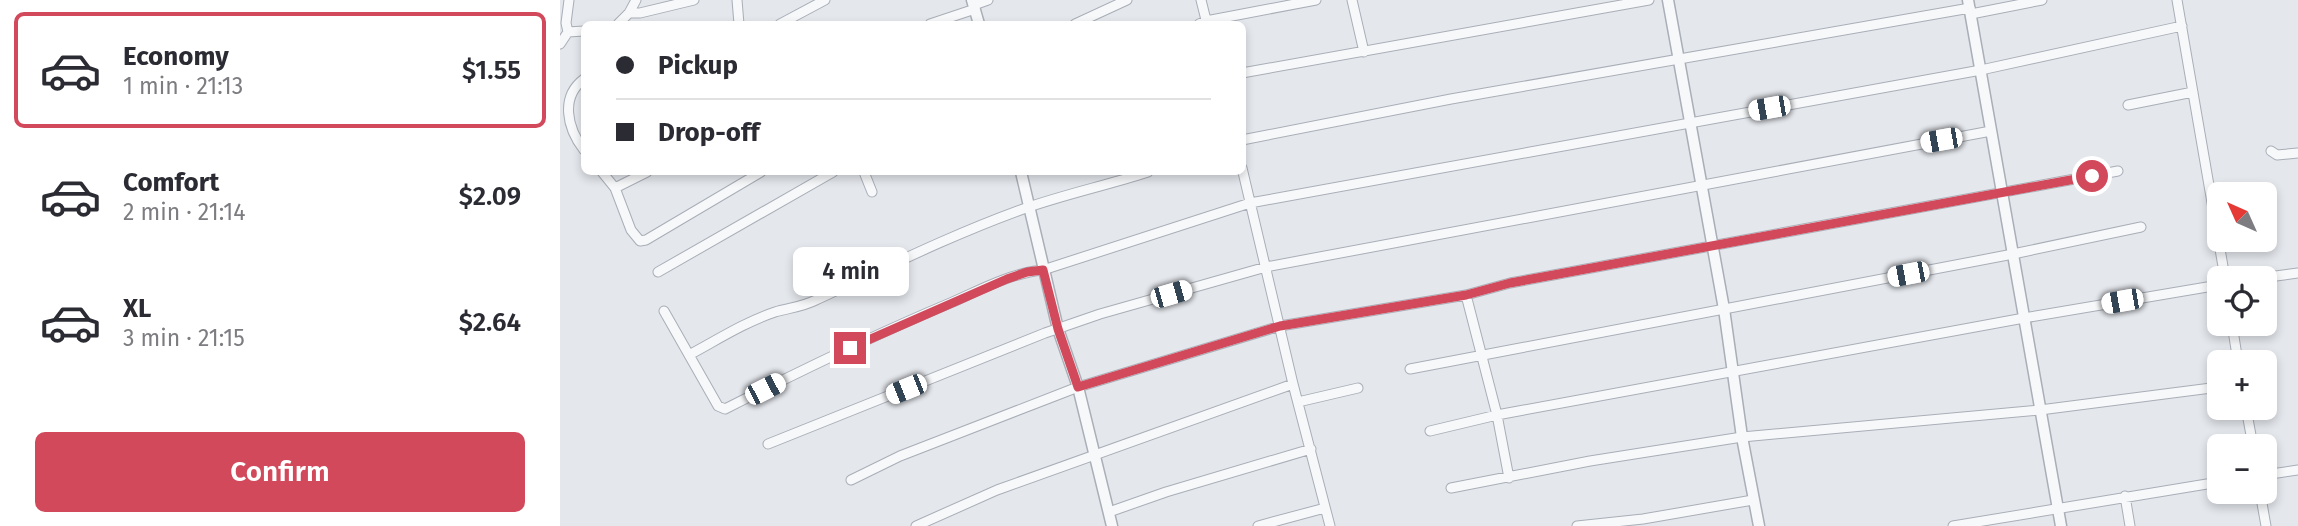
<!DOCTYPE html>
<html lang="en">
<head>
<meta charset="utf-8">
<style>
	:root { --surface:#fff; --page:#f2f2f3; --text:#2b2b33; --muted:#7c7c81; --line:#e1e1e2; --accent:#d1495b }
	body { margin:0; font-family:"Fira Sans",sans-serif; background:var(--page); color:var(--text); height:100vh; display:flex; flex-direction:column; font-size:26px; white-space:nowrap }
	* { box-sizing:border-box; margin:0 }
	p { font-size:23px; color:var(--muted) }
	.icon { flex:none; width:38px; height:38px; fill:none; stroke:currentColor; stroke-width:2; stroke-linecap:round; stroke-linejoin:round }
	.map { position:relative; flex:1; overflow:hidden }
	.drawer { display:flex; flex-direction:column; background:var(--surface); width:560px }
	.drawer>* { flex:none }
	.hud { position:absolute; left:21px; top:21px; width:665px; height:154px; border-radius:10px; box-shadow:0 4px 10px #0003; display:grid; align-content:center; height:154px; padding:0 35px; background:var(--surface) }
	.needle { width:46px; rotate:315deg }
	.controls { position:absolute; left:1647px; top:182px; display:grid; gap:14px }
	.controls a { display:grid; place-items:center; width:70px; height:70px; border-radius:10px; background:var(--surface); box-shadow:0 4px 10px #0003; font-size:35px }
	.end { position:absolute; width:32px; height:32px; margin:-16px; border:9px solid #d1495b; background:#fff; box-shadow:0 0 0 4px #fff }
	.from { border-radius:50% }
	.bubble { position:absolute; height:49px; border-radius:10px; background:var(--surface); box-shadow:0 4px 10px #0003; font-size:23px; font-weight:600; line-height:49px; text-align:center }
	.car { position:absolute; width:21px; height:42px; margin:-21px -10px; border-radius:9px; box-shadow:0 0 5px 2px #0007; background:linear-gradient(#fff 24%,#345 0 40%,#fff 0 76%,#345 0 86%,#fff 0) }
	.hud b { display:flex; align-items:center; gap:24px; height:66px; font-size:26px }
	.hud b+b { border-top:2px solid var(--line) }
	.hud i { width:18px; height:18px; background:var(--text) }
	ul { padding:12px 0 0; list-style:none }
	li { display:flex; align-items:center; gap:21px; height:116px; margin:0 14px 10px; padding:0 21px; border:4px solid transparent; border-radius:10px }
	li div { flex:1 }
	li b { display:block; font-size:26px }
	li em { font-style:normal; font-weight:600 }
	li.on { border-color:var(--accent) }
	li>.icon { width:63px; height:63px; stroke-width:1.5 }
	.primary-button { display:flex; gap:14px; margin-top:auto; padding:14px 35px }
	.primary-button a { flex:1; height:80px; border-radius:10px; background:var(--accent); color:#fff; font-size:28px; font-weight:600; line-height:80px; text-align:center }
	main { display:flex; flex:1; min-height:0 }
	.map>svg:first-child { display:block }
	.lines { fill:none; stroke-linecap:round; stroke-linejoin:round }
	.minor-casing { stroke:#a9aeb7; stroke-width:11 }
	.tertiary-casing { stroke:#a9aeb7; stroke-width:13 }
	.minor { stroke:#f7f8fa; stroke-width:9 }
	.tertiary { stroke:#f7f8fa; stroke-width:10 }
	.route { stroke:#d1495b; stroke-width:9 }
</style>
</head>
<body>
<main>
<section class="drawer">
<ul>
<li class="on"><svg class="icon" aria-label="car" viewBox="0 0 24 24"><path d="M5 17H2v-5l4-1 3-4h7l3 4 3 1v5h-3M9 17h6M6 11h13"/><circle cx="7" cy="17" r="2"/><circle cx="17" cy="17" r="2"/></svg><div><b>Economy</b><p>1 min · 21:13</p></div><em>$1.55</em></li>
<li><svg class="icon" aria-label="car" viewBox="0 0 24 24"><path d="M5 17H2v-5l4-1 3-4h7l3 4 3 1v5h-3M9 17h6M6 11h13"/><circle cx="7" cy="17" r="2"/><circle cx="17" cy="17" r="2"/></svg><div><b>Comfort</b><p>2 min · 21:14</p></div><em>$2.09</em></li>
<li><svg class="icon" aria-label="car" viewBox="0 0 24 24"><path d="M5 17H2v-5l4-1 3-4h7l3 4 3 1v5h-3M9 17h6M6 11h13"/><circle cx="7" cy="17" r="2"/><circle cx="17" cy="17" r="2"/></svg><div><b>XL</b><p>3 min · 21:15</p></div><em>$2.64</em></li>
</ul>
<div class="primary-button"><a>Confirm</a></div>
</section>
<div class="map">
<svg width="1738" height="526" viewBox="0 0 1738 526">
	<rect width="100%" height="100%" fill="#e4e7ec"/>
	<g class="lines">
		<defs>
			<path id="minor" d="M177 0 179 24
				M641 0 647 24
				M792 0 804 52
				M1617 0 1665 278
				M414 5 428 0
				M69 13 76 0
				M1411 14 1482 0
				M58 24 69 13H80L134 0
				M220 24 265 0
				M370 24 415 9
				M515 24 567 0
				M639 24 646 21 756 0
				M8 32 24 31
				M0 44 8 32 6 23 9 0
				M682 73 1089 0
				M24 79C0 97 7 128 24 150
				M1568 105 1633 92
				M682 140 891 99 1410 8
				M1711 151 1717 155 1738 153
				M682 168 733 384 770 526
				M42 172 55 188 87 172
				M304 172 312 192
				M55 188 71 230 80 241 86 240 201 172
				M98 272 273 172
				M1701 278 1738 273
				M906 295 937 415 949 478
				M104 311 158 406 165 409C238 372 312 336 388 304 418 291 450 273 483 270L690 203 1421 70 1622 26
				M1672 324 1678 362
				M129 355C157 340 185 322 215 312 229 308 242 307 256 300 325 268 393 234 466 208 506 194 548 185 588 172
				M850 369 1453 254 1581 227
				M738 402 798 388
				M1686 408 1693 446
				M870 431 937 415 1464 318 1659 285
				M208 444 485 333 540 314 706 267 1431 131
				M1704 475 1738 470
				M291 480 340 456 518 387 720 326 906 295 950 283 1558 171
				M891 488 1030 461 1182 437 1480 410 1659 387
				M1700 492 1706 526
				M1565 496 1570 526
				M549 512 606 492 751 449
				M356 526 437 490 733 384
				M698 526 765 508
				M1017 526 1083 519 1193 500
				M1393 526 1659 482"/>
			<path id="tertiary" d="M412 0 419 24
				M1108 0 1164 309 1182 437 1199 526
				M1408 0 1501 526
				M461 172 498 329 518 387 552 526"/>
		</defs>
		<use href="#minor" class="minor-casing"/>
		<use href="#tertiary" class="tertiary-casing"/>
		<use href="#minor" class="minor"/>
		<use href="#tertiary" class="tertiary"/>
	</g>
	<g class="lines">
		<path class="route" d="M290 348 447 279 467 272 483 270 498 329 518 387 720 326 906 295 950 283 1532 176"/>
	</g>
</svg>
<div class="controls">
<a><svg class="needle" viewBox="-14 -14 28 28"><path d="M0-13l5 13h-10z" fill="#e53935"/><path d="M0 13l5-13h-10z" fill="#7c7c81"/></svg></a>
<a><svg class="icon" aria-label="locate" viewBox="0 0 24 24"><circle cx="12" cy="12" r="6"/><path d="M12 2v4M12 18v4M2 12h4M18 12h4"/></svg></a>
<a>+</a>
<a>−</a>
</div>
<i class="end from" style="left:1532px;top:176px"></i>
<i class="end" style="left:290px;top:348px"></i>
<div class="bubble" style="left:233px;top:247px;width:116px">4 min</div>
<i class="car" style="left:1209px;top:108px;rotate:260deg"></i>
<i class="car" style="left:1381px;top:140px;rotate:260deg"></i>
<i class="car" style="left:1348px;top:274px;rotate:259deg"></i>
<i class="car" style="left:611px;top:294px;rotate:74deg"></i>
<i class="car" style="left:1562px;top:301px;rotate:260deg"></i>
<i class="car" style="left:205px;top:389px;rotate:63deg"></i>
<i class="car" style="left:346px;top:389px;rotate:248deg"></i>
<div class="hud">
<b><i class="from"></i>Pickup</b>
<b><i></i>Drop-off</b>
</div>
</div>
</main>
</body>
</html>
